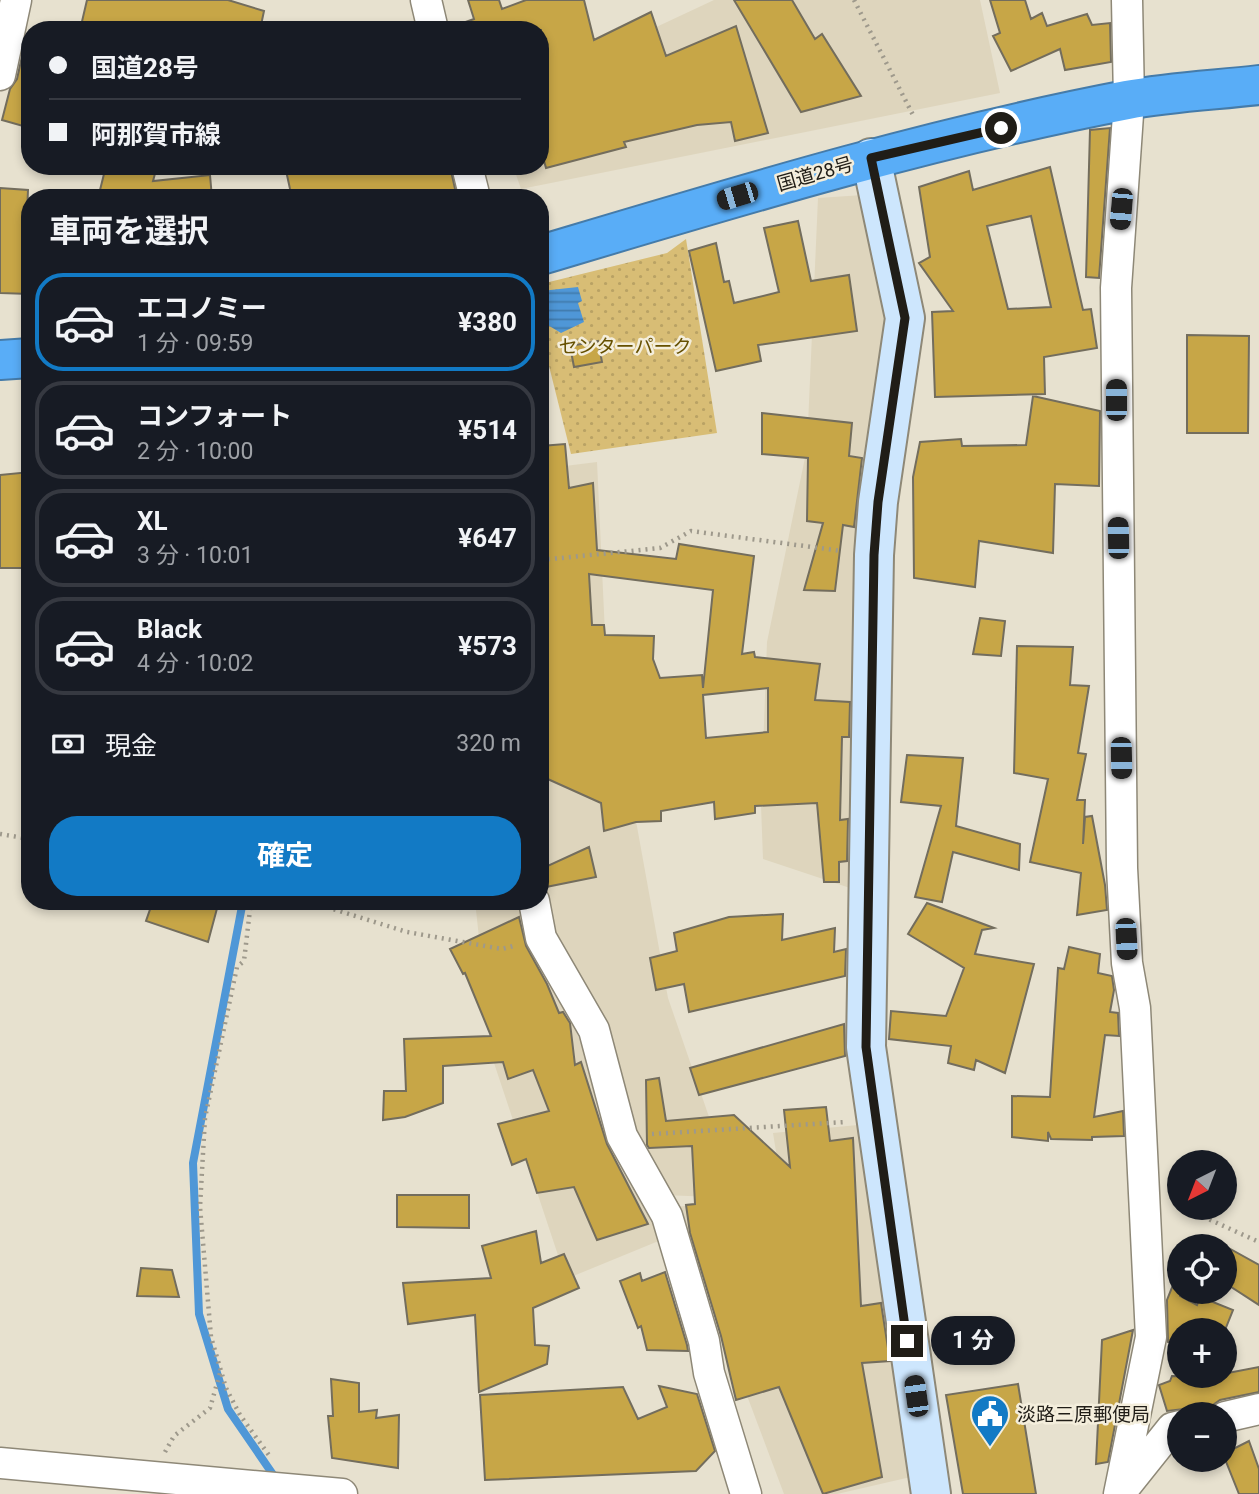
<!DOCTYPE html>
<html lang="ja">
<head>
<meta charset="utf-8">
<style>
	:root { --surface:#171b24; --page:#242831; --text:#f1f3f6; --muted:#9ea1a6; --line:#363941; --accent:#127ac5 }
	body { margin:0; font-family:Roboto,"Noto Sans JP",sans-serif; background:var(--page); color:var(--text); height:100vh; display:flex; flex-direction:column; font-size:26px; white-space:nowrap }
	* { box-sizing:border-box; margin:0 }
	p { font-size:23px; color:var(--muted) }
	.icon { flex:none; width:38px; height:38px; fill:none; stroke:currentColor; stroke-width:2; stroke-linecap:round; stroke-linejoin:round }
	.map { position:relative; flex:1; overflow:hidden }
	.drawer { position:absolute; left:21px; top:189px; width:528px; height:721px; display:flex; flex-direction:column; background:var(--surface); border-radius:28px; box-shadow:0 4px 10px #0003 }
	.drawer>* { flex:none }
	.hud { position:absolute; left:21px; top:21px; width:528px; height:154px; border-radius:28px; box-shadow:0 4px 10px #0003; display:grid; align-content:center; height:154px; padding:0 28px; background:var(--surface) }
	.needle { width:46px; rotate:222deg }
	.fabs { position:absolute; left:1167px; top:1150px; display:grid; gap:14px }
	.fabs a { display:grid; place-items:center; width:70px; height:70px; border-radius:50%; background:var(--surface); box-shadow:0 4px 10px #0003; font-size:35px }
	.end { position:absolute; width:32px; height:32px; margin:-16px; border:9px solid #201d17; background:#fff; box-shadow:0 0 0 4px #fff }
	.from { border-radius:50% }
	.bubble { position:absolute; height:49px; border-radius:24px; background:var(--surface); box-shadow:0 4px 10px #0003; font-size:23px; font-weight:700; line-height:49px; text-align:center }
	.car { position:absolute; width:21px; height:42px; margin:-21px -10px; border-radius:9px; box-shadow:0 0 5px 2px #0007; background:linear-gradient(#222 24%,#8ab4d8 0 40%,#222 0 76%,#8ab4d8 0 86%,#222 0) }
	.hud b { display:flex; align-items:center; gap:24px; height:66px; font-size:26px }
	.hud b+b { border-top:2px solid var(--line) }
	.hud i { width:18px; height:18px; background:var(--text) }
	ul { padding:0; list-style:none }
	li { display:flex; align-items:center; gap:21px; height:98px; margin:0 14px 10px; padding:0 14px; border:4px solid var(--line); border-radius:28px }
	li div { flex:1 }
	li b { display:block; font-size:26px }
	li em { font-style:normal; font-weight:700 }
	li.active { border-color:var(--accent) }
	li>.icon { width:63px; height:63px; stroke-width:1.5 }
	h2 { padding:0 28px; font-size:32px; line-height:84px }
	.pay { display:flex; align-items:center; gap:18px; height:77px; padding:0 28px; font-size:26px }
	.pay p { margin-inline-start:auto }
	.button { display:flex; gap:14px; margin-top:auto; padding:14px 28px }
	.button a { flex:1; height:80px; border-radius:28px; background:var(--accent); color:#fff; font-size:28px; font-weight:700; line-height:80px; text-align:center }
	.map>svg:first-child { display:block }
	.built { fill:#ded5bd }
	.park { fill:url(#park-dots) }
	.water { fill:url(#water-rules) }
	.lines { fill:none; stroke-linecap:round; stroke-linejoin:round }
	.stream { stroke:#4f97d7; stroke-width:8 }
	.building { fill:#c7a647; stroke:#736d5d; stroke-width:2; fill-rule:evenodd }
	.street-casing { stroke:#8e8877; stroke-width:33 }
	.secondary-casing { stroke:#8e8877; stroke-width:42 }
	.highway-casing { stroke:#457ba9; stroke-width:42 }
	.path { stroke:#9e998c; stroke-width:4.5; stroke-dasharray:2 5; stroke-linecap:butt }
	.street { stroke:#fff; stroke-width:30 }
	.secondary { stroke:#cde6fd; stroke-width:38 }
	.highway { stroke:#59adf7; stroke-width:38 }
	.route { stroke:#201d17; stroke-width:9 }
	.labels { text-anchor:middle; dominant-baseline:central; stroke-width:5; stroke-linejoin:round; paint-order:stroke }
	.street-label { font-size:19px; fill:#201d17; stroke:#f4eedc }
	.park-label { font-size:19px; fill:#665000; stroke:#f4eedc }
	.poi-label { font-size:19px; fill:#201d17; stroke:#f4eedc; text-anchor:start }
</style>
</head>
<body>
<div class="map">
<svg width="1259" height="1494" viewBox="0 0 1259 1494">
	<defs>
		<pattern id="park-dots" width="8" height="8" patternUnits="userSpaceOnUse" patternTransform="scale(1.75)"><rect width="8" height="8" fill="#d8bd75"/><path d="M2 2h.1M6 6h.1" fill="none" stroke="#b9a264" stroke-width="1.8" stroke-linecap="round"/></pattern>
		<pattern id="water-rules" width="6" height="5" patternUnits="userSpaceOnUse" patternTransform="scale(1.75)"><rect width="6" height="5" fill="#4f97d7"/><path d="M0 2.5h6" fill="none" stroke="#417bad"/></pattern>
	</defs>
	<rect width="100%" height="100%" fill="#e7e1cf"/>
	<path class="built" d="M714 0H980L1000 93 521 189 513 166H541V81Z
		M863 195 888 316 853 889 763 859 761 805 767 642 807 448 818 198Z
		M597 462 606 655 668 998 737 1198 664 1195 541 900V469Z
		M475 901H527L532 923 661 1240 566 1279 492 1057Z
		M858 1125 915 1476 837 1494H784L676 1207 783 1195 773 1133Z"/>
	<path class="park" d="M686 239 717 433 571 454 546 354H541V284L667 253Z"/>
	<path class="water" d="M578 287 582 301 578 303 584 322 561 333 541 321V291Z"/>
	<g class="lines">
		<path class="stream" d="M243 901 193 1163 199 1314 228 1409 274 1476"/>
	</g>
	<path class="building" d="M87 0H228L264 11 260 30H80Z
		M468 0H499L502 9 526 0H584L594 40 651 12 666 56 736 26 768 133 735 141 731 122 697 125 624 142 626 147 546 168 541 150V103L548 101 541 71V30H452L451 27 474 19Z
		M734 0H792L815 39 822 34 861 96 801 112Z
		M990 0H1025L1031 19 1042 13 1047 26 1087 14 1092 25 1110 23 1111 62 1065 70 1060 49 1011 71 993 36 1000 33Z
		M25 43 30 44V128L2 120 10 89 17 79Z
		M1110 128 1099 278 1086 277 1090 130Z
		M106 166H141L156 170 153 181 210 175 212 198H140V195L130 193 129 198H98Z
		M285 166H450L457 198H292Z
		M1050 167 1083 310 1091 309 1097 348 1044 357 1045 394 935 397 932 312 953 311 919 263 930 257 919 187 969 171 973 190ZM1031 216 1051 307 1008 309 987 226Z
		M0 188 28 190 26 236H30V294L0 293Z
		M798 221 811 281 849 275 857 331 758 345 761 361 716 371 689 251 716 243 724 282 729 281 734 303 779 292 764 228Z
		M1187 335 1249 336 1248 433H1187Z
		M598 341 602 362 574 367 570 346Z
		M1033 396 1100 411 1099 486 1055 484 1053 553 979 541 975 587 914 578 913 477 920 442 961 439 962 446 1026 445Z
		M762 413 852 423 849 456 862 458 854 527 843 525 835 591 804 590 823 523 807 521 808 458 762 454Z
		M565 444 569 488 593 483 597 550 676 559 679 544 754 556 742 654 754 652 755 657 820 664 815 700 850 702 849 737H842L840 820 848 819 847 861 839 862V882H824L817 803 755 806V813L715 819 714 802 661 811V821L636 822 604 831 601 803 541 776V602L546 539H541V446ZM589 574 713 590 703 688 702 675 660 678 653 659 654 636 605 635 604 625H592ZM768 688V732L706 738 703 695Z
		M30 472V568H0V475Z
		M980 618 1005 621 1001 656 973 654Z
		M1017 646 1073 647 1070 685 1089 686 1078 753 1086 754 1077 800H1085L1083 844 1085 817 1092 816 1105 885 1107 910 1077 915 1081 873 1030 862 1048 779 1014 773Z
		M907 755 963 758 956 826 1020 844 1019 870 953 852 942 902 915 897 941 806 901 802Z
		M589 847 596 877 546 887 543 868Z
		M153 901H219L208 942 146 921Z
		M927 903 994 928 982 930 975 954 1034 964 1005 1073 976 1060 974 1070 948 1063 951 1046 889 1039 891 1011 946 1016 964 968 908 934Z
		M783 914 782 940 835 928 834 952 846 949 845 976 689 1012 684 984 656 990 650 958 677 951 674 933 729 917Z
		M519 917 526 946 547 984 559 1013 563 1012 570 1023 575 1065 581 1062 607 1144 648 1224 597 1240 574 1187 537 1193 526 1159 512 1165 498 1124 549 1111 533 1070 508 1079 503 1062 443 1066V1103L405 1117 383 1120 384 1091H406L404 1039 491 1036 465 973 463 974 450 949Z
		M1069 947 1100 954 1098 973 1112 976 1114 990 1110 1012 1118 1013 1119 1036 1105 1035 1094 1117 1123 1111 1124 1136 1092 1137V1140L1051 1139 1048 1132V1141L1012 1137V1096L1050 1097 1058 968 1064 969Z
		M844 1024 845 1056 699 1095 690 1068Z
		M659 1078 666 1121 734 1115 790 1167 784 1110 826 1107 830 1141 853 1138 861 1306 881 1303 890 1361 862 1363 882 1477 823 1494 779 1387 736 1400 721 1336 690 1233 686 1205 695 1204 692 1146 649 1148 647 1145 646 1080Z
		M397 1195H469V1228L397 1227Z
		M536 1231 541 1263 564 1254 579 1288 533 1308 535 1345 549 1346 547 1364 479 1392 475 1315 408 1324 403 1283 491 1278 482 1246Z
		M1225 1246 1259 1265V1305L1225 1283Z
		M141 1268 172 1270 179 1297 137 1296Z
		M1179 1270 1180 1296 1197 1305 1199 1300H1208L1233 1310 1225 1330H1180V1345L1168 1342 1167 1300Z
		M665 1272 687 1345 688 1351 647 1350 641 1326 638 1328 620 1281 640 1273 642 1281Z
		M1133 1330 1108 1462 1096 1464 1102 1340Z
		M1259 1367V1392L1220 1400 1213 1405 1208 1414H1193L1184 1409 1167 1411 1159 1385 1170 1381 1172 1376 1207 1377Z
		M331 1379 359 1383V1412L377 1410 376 1418 399 1415 398 1468 332 1458 328 1416H333Z
		M1018 1384 1036 1494H963L946 1395Z
		M659 1386 697 1394 715 1451 696 1471 485 1480 480 1395 623 1387 638 1419 667 1407Z
		M1249 1441 1259 1469V1494H1239L1225 1459V1453Z"/>
	<g class="lines">
		<defs>
			<path id="street" d="M426 0 433 30
				M0 75 16 0
				M467 166 475 198
				M534 901 541 938 594 1030 622 1136 667 1216 704 1341 709 1373 746 1494
				M1225 1417 1259 1409
				M0 1463 342 1494
				M1124 1488 1172 1428 1180 1426
				M1119 1494 1151 1337 1135 1008 1127 963 1122 868 1116 288 1129 100 1127 0"/>
			<path id="secondary" d="M871 158 905 318 878 502 874 555 866 1047 931 1494"/>
			<path id="highway" d="M541 255C735 197 928 138 1127 100 1170 92 1215 90 1259 85
				M0 360 30 358"/>
		</defs>
		<use href="#street" class="street-casing"/>
		<use href="#secondary" class="secondary-casing"/>
		<use href="#highway" class="highway-casing"/>
		<path class="path" d="M854 0 913 115
			M541 560 660 548 691 531 842 551
			M0 834 30 839
			M251 901 244 961 237 967 205 1118 200 1207 211 1337 226 1388 240 1415 271 1458
			M307 901 407 932 502 949 517 945
			M652 1134 845 1122
			M1184 1208 1259 1242
			M165 1452 174 1436 210 1408 220 1373"/>
		<use href="#street" class="street"/>
		<use href="#secondary" class="secondary"/>
		<use href="#highway" class="highway"/>
	</g>
	<g class="lines">
		<path class="route" d="M907 1341 866 1047 874 555 878 502 905 318 871 158 1001 128"/>
	</g>
	<defs>
		<symbol id="civic-pin" viewBox="-11 -11 22 30"><path d="M0 17L-7.5 6A9.5 9.5 0 1 1 7.5 6Z" fill="#127ac5" stroke="#f4eedc"/><path d="M-.6-6.5H3V-4.5H.6V-3L4-1V1h2V6H-6V1h2V-1L-.6-3ZM-1.2 2.5V6h2.4V2.5Z" fill="#fff"/></symbol>
	</defs>
	<g fill-rule="evenodd">
		<use href="#civic-pin" x="968" y="1392" width="44" height="60"/>
	</g>
	<g class="labels">
		<g class="street-label">
			<text transform="translate(815 174) rotate(-16)">国道28号</text>
		</g>
		<g class="park-label">
			<text x="625" y="346">センターパーク</text>
		</g>
		<g class="poi-label">
			<text x="1017" y="1414">淡路三原郵便局</text>
		</g>
	</g>
</svg>
<div class="fabs">
<a><svg class="needle" viewBox="-14 -14 28 28"><path d="M0-13l5 13h-10z" fill="#e53935"/><path d="M0 13l5-13h-10z" fill="#9ea1a6"/></svg></a>
<a><svg class="icon" aria-label="locate" viewBox="0 0 24 24"><circle cx="12" cy="12" r="6"/><path d="M12 2v4M12 18v4M2 12h4M18 12h4"/></svg></a>
<a>+</a>
<a>−</a>
</div>
<i class="end from" style="left:1001px;top:128px"></i>
<i class="end" style="left:907px;top:1341px"></i>
<div class="bubble" style="left:931px;top:1316px;width:84px">1 分</div>
<i class="car" style="left:737px;top:196px;rotate:253deg"></i>
<i class="car" style="left:1121px;top:209px;rotate:185deg"></i>
<i class="car" style="left:1116px;top:400px;rotate:0deg"></i>
<i class="car" style="left:1118px;top:538px;rotate:359deg"></i>
<i class="car" style="left:1121px;top:758px;rotate:179deg"></i>
<i class="car" style="left:1126px;top:939px;rotate:177deg"></i>
<i class="car" style="left:916px;top:1396px;rotate:352deg"></i>
<div class="hud">
<b><i class="from"></i>国道28号</b>
<b><i></i>阿那賀市線</b>
</div>
<section class="drawer">
<h2>車両を選択</h2>
<ul>
<li class="active"><svg class="icon" aria-label="car" viewBox="0 0 24 24"><path d="M5 17H2v-5l4-1 3-4h7l3 4 3 1v5h-3M9 17h6M6 11h13"/><circle cx="7" cy="17" r="2"/><circle cx="17" cy="17" r="2"/></svg><div><b>エコノミー</b><p>1 分 · 09:59</p></div><em>¥380</em></li>
<li><svg class="icon" aria-label="car" viewBox="0 0 24 24"><path d="M5 17H2v-5l4-1 3-4h7l3 4 3 1v5h-3M9 17h6M6 11h13"/><circle cx="7" cy="17" r="2"/><circle cx="17" cy="17" r="2"/></svg><div><b>コンフォート</b><p>2 分 · 10:00</p></div><em>¥514</em></li>
<li><svg class="icon" aria-label="car" viewBox="0 0 24 24"><path d="M5 17H2v-5l4-1 3-4h7l3 4 3 1v5h-3M9 17h6M6 11h13"/><circle cx="7" cy="17" r="2"/><circle cx="17" cy="17" r="2"/></svg><div><b>XL</b><p>3 分 · 10:01</p></div><em>¥647</em></li>
<li><svg class="icon" aria-label="car" viewBox="0 0 24 24"><path d="M5 17H2v-5l4-1 3-4h7l3 4 3 1v5h-3M9 17h6M6 11h13"/><circle cx="7" cy="17" r="2"/><circle cx="17" cy="17" r="2"/></svg><div><b>Black</b><p>4 分 · 10:02</p></div><em>¥573</em></li>
</ul>
<div class="pay"><svg class="icon" aria-label="cash" viewBox="0 0 24 24"><path d="M3 7h18v10H3z"/><circle cx="12" cy="12" r="2"/></svg>現金<p>320 m</p></div>
<div class="button"><a>確定</a></div>
</section>
</div>
</body>
</html>
